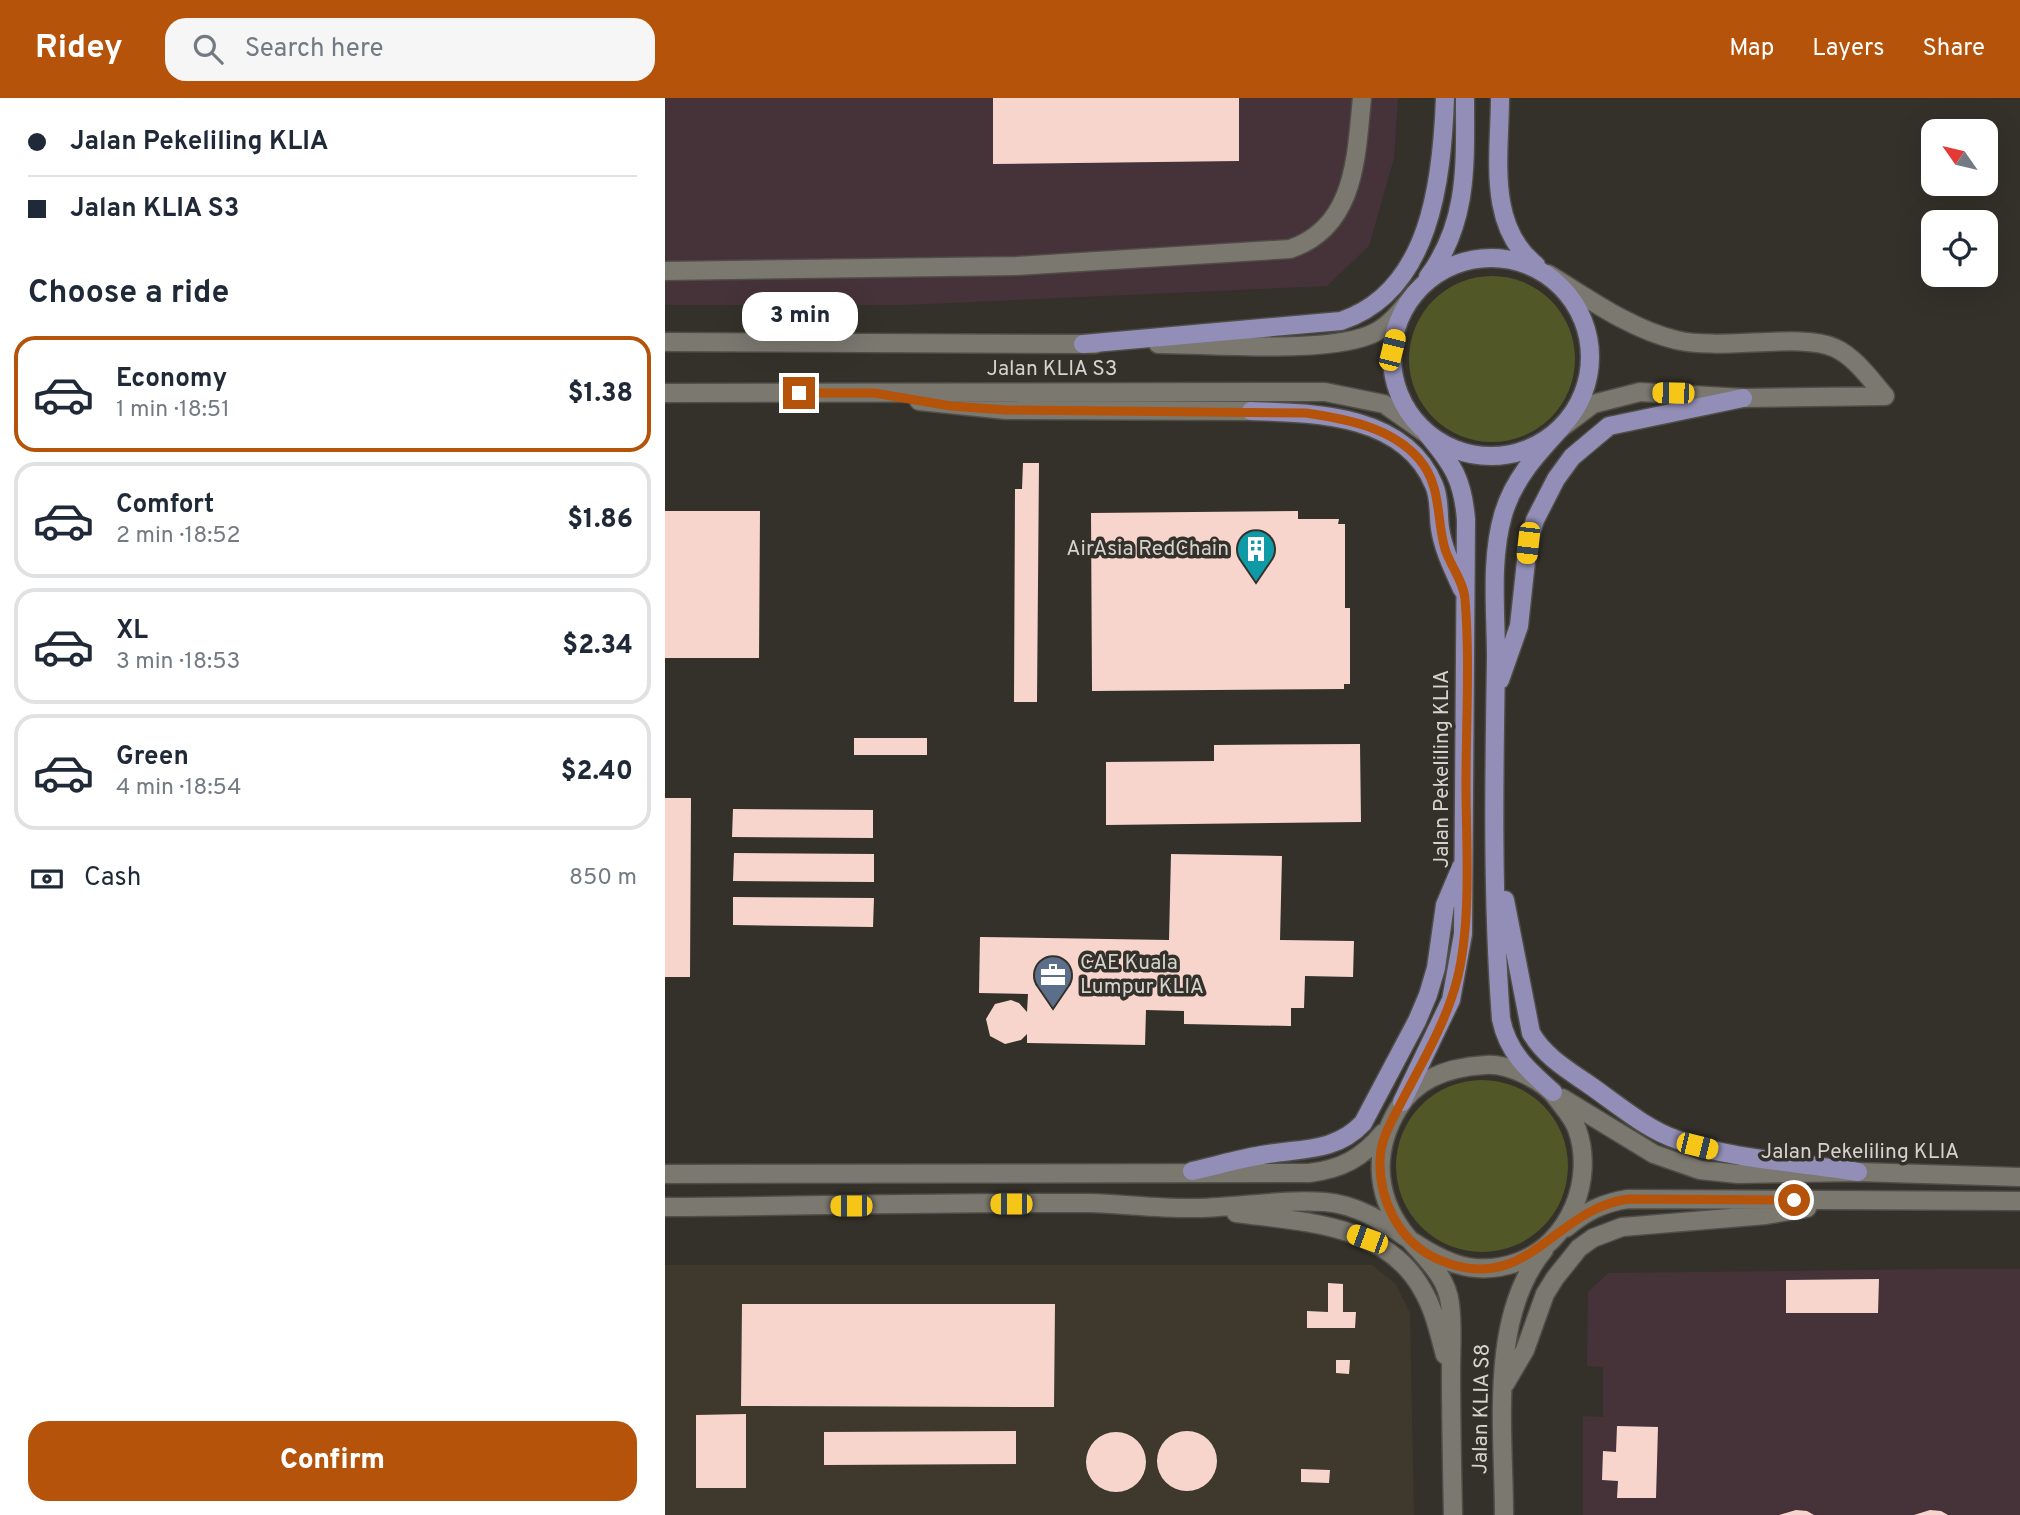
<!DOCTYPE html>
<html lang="en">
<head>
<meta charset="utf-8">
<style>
	:root { --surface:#fff; --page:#f6f6f7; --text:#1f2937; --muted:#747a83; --line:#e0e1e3; --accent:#b45309 }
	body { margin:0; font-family:Overpass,sans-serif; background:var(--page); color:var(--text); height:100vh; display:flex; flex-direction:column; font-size:26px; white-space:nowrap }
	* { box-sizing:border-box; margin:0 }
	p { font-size:23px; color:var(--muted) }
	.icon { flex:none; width:38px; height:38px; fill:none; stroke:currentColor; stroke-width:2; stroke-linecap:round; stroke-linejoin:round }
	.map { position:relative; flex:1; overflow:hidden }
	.drawer { display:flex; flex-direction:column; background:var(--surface); width:665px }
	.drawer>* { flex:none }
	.hud { display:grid; align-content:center; height:154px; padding:0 28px; background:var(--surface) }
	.needle { width:46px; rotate:304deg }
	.buttons { position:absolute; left:1256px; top:21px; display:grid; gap:14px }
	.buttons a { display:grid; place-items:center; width:77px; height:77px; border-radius:14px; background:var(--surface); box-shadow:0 7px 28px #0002; font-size:35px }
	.end { position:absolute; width:32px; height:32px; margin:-16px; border:9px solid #b45309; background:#fff; box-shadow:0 0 0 4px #fff }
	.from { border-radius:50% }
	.bubble { position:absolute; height:49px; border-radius:21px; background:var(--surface); box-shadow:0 7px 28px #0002; font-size:23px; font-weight:800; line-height:49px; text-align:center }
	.car { position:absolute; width:21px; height:42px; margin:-21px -10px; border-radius:9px; box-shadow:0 0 5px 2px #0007; background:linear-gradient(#f5c518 24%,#345 0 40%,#f5c518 0 76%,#345 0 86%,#f5c518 0) }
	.hud b { display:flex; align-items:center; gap:24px; height:66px; font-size:26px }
	.hud b+b { border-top:2px solid var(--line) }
	.hud i { width:18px; height:18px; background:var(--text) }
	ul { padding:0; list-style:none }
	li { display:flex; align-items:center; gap:21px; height:116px; margin:0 14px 10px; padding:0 14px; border:4px solid var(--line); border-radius:21px }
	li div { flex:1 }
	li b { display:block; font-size:26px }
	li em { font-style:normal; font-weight:800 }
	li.active { border-color:var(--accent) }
	li>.icon { width:63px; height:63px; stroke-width:1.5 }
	h2 { padding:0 28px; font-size:32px; line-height:84px }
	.pay { display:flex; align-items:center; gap:18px; height:77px; padding:0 28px; font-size:26px }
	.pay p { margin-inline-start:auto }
	.primary-button { display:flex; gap:14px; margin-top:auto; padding:14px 28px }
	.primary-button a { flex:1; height:80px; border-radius:21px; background:var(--accent); color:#fff; font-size:28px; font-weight:800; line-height:80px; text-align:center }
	header { display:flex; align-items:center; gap:42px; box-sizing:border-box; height:98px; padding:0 35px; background:var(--accent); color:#fff }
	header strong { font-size:33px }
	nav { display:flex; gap:38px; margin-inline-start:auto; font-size:24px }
	.search { width:490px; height:63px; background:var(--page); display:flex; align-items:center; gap:18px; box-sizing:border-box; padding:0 24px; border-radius:21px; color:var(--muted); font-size:26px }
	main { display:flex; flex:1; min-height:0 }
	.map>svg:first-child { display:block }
	.built { fill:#3e392c }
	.industrial { fill:#463239 }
	.green { fill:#515727 }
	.building { fill:#f7d5cd }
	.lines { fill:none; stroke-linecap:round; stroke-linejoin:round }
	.minor-casing { stroke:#4f4d47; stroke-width:21 }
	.major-casing { stroke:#4f4d47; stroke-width:21 }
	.minor { stroke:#7b7870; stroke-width:18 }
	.major { stroke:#928eb7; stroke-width:18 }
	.route { stroke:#b45309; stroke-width:9 }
	.labels { text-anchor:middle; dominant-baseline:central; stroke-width:7; stroke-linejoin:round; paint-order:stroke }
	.street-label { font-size:21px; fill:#d5d3cf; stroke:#34312a }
	.poi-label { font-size:21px; fill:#d5d3cf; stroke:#34312a; text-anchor:end }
</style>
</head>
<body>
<header>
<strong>Ridey</strong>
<div class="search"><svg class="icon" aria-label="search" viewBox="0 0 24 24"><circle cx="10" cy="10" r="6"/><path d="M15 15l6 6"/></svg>Search here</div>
<nav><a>Map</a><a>Layers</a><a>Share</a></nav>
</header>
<main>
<section class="drawer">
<div class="hud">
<b><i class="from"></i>Jalan Pekeliling KLIA</b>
<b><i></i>Jalan KLIA S3</b>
</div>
<h2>Choose a ride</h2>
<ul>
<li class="active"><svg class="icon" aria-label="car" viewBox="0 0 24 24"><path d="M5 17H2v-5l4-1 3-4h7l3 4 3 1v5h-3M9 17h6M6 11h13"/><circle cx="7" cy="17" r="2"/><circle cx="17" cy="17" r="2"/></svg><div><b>Economy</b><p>1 min · 18:51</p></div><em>$1.38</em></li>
<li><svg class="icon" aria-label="car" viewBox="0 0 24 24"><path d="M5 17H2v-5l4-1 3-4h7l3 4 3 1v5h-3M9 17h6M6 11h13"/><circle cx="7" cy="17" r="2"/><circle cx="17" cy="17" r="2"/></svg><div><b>Comfort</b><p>2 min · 18:52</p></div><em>$1.86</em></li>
<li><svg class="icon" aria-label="car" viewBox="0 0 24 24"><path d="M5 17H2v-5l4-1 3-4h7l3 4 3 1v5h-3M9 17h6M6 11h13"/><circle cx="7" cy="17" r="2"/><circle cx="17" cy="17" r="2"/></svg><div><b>XL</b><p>3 min · 18:53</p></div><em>$2.34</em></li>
<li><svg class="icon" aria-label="car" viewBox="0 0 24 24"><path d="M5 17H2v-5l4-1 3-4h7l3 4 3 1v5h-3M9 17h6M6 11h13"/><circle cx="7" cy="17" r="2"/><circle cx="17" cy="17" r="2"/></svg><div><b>Green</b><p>4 min · 18:54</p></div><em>$2.40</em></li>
</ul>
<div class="pay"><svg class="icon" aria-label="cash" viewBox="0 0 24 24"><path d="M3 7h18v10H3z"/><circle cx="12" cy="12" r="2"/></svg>Cash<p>850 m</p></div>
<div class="primary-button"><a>Confirm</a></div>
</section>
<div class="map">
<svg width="1355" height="1417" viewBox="0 0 1355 1417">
	<rect width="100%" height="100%" fill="#34312a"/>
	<path class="built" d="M0 1167H707L731 1186 745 1215 749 1417H0Z"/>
	<path class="industrial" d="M0 0H733L729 60 704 148 662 188 240 207H0Z
		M1271 1171H1355V1417H918V1318L938 1319V1269L922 1268 923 1194 943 1175Z"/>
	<path class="green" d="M744 261a83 83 0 1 1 166 0a83 83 0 1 1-166 0Z
		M731 1068a86 86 0 1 1 172 0a86 86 0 1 1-172 0Z"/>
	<path class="building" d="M328 0H574V63L328 66Z
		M358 365H374L372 604H349L350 391H357Z
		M0 413H95L94 560H0Z
		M633 413V421H674L673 426H680V510H685V586H679V591L427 593 426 415Z
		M189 640H262V657H189Z
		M695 646 696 724 441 727V664L549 663V647Z
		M0 700H26L25 879H0Z
		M68 711 208 712V740L67 739Z
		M69 755 209 756V784L68 783Z
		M506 756 617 758 615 842 689 843 688 879 640 878 639 910H626V928L519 926V913L481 912 480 947 362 945V936L356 942 340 946 325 938 321 921 330 906 346 902 354 905 362 914 363 896 314 895 315 839 504 842Z
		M68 799 209 800 208 829 68 827Z
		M1214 1181 1213 1215H1121V1182Z
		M663 1185 678 1186V1214H691L690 1230H642V1213L663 1214Z
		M77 1206H390L389 1309 76 1308Z
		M671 1262H685L684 1276 671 1275Z
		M81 1316V1390H31V1317Z
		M952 1328 993 1329 991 1400H952L953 1383 937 1382 938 1353 951 1354Z
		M351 1333V1366L159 1367V1334Z
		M492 1363a30 30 0 1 1 60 0a30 30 0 1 1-60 0Z
		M421 1364a30 30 0 1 1 60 0a30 30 0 1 1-60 0Z
		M636 1371 665 1372 664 1385 636 1384Z
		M1131 1412 1142 1413 1149 1417H1114Z
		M1265 1412 1276 1413 1283 1417H1249Z"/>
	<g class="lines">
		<defs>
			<path id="minor" d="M0 173 351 168 625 151C691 129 691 58 697 0
				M883 176C923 200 965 231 1011 242 1056 253 1137 234 1170 250 1190 259 1206 282 1220 298
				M0 244 430 246
				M493 246C546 246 668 257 711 234 728 225 740 207 752 193
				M0 295 660 294 719 306 763 337
				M254 303 341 312 586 313
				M896 330 928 306 975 294 1078 300 1220 298
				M897 1000 989 1056 1035 1072 1073 1076 1193 1074 1355 1079
				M0 1076 644 1075C677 1071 697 1060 718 1035
				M0 1109C141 1108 282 1104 423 1105 460 1106 496 1111 533 1110 575 1109 617 1101 660 1104 735 1110 771 1194 853 1164 905 1145 930 1081 912 1031 908 1020 900 1011 893 1002 880 983 843 965 820 967 786 969 751 980 733 1011 706 1056 711 1103 745 1142 762 1162 782 1179 785 1206 788 1228 786 1251 786 1273 786 1321 787 1369 788 1417
				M571 1115C637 1124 720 1125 757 1191 769 1211 774 1235 780 1257
				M901 1130C921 1113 938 1105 963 1101L1355 1103
				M840 1286 860 1252 880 1196 890 1180 914 1150 928 1140 957 1129 1101 1117 1142 1110
				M839 1417C839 1334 823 1219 879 1152"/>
			<path id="major" d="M835 0C835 56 821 128 871 167
				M727 259a99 99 0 1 1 198 0a99 99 0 1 1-198 0Z
				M763 179C804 124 800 65 800 0
				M418 246 676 223C766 193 777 81 780 0
				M586 313C650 315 740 316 769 387 775 400 773 416 775 430 778 451 788 471 797 491
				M835 582 854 528 863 445 870 422 891 381 907 359 944 328 1078 300
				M840 802 866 935C880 959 903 972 926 988 953 1007 981 1031 1013 1042 1063 1061 1139 1065 1193 1074
				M888 994C863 972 843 955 836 921 827 801 829 680 831 560 831 514 825 462 838 417 848 382 871 357 896 330
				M737 1004 786 902 798 836 801 422C798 382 788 367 763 337
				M527 1073C550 1068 573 1061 597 1057 634 1050 670 1055 698 1025L752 923 763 897 771 870 780 807 796 769"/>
		</defs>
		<use href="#minor" class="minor-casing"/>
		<use href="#major" class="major-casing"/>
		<use href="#minor" class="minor"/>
		<use href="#major" class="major"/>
	</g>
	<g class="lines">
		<path class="route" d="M134 295H209L286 308 341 312 641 315C681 321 726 329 754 361 777 388 771 420 780 451 785 467 799 484 800 501 805 562 801 624 801 686 801 747 807 822 792 882 781 924 758 963 738 1001 728 1021 716 1038 715 1062 714 1101 733 1142 770 1160 862 1202 886 1112 963 1101L1129 1102"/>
	</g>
	<defs>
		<symbol id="building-pin" viewBox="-11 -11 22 30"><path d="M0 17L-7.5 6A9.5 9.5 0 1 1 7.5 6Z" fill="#0f9aa8" stroke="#34312a"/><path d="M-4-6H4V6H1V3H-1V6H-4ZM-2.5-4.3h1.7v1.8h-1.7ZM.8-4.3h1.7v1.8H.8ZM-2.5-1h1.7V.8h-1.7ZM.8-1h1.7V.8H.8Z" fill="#fff"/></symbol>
		<symbol id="office-pin" viewBox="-11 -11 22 30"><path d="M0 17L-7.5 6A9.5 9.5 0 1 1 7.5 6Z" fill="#5c6f8a" stroke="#34312a"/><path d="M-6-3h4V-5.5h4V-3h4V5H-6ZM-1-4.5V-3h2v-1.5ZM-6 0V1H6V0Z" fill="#fff"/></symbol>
	</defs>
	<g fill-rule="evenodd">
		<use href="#building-pin" x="569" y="429" width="44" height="60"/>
		<use href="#office-pin" x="366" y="855" width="44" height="60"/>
	</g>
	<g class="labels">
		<g class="street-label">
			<text x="387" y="271">Jalan KLIA S3</text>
			<text transform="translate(777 671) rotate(-90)">Jalan Pekeliling KLIA</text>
			<text x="1195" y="1054">Jalan Pekeliling KLIA</text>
			<text transform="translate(817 1311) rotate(-89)">Jalan KLIA S8</text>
		</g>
		<g class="poi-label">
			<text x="564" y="451">AirAsia RedChain</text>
			<text x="415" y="865" text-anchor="start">CAE Kuala<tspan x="415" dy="24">Lumpur KLIA</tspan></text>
		</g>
	</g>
</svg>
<div class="buttons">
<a><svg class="needle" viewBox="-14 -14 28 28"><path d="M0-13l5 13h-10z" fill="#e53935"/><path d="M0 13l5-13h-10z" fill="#747a83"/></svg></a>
<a><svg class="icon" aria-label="locate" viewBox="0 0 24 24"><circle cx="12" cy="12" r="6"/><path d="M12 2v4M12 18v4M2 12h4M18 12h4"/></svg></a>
</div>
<i class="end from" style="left:1129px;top:1102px"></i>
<i class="end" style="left:134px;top:295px"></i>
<div class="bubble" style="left:77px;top:194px;width:116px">3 min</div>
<i class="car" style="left:727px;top:252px;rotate:14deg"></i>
<i class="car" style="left:1008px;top:295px;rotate:271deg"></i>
<i class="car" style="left:863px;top:445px;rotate:186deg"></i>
<i class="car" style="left:1032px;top:1048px;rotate:104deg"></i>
<i class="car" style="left:346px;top:1106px;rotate:270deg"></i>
<i class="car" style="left:186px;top:1108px;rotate:270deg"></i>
<i class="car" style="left:702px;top:1141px;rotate:290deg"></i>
</div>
</main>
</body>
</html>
